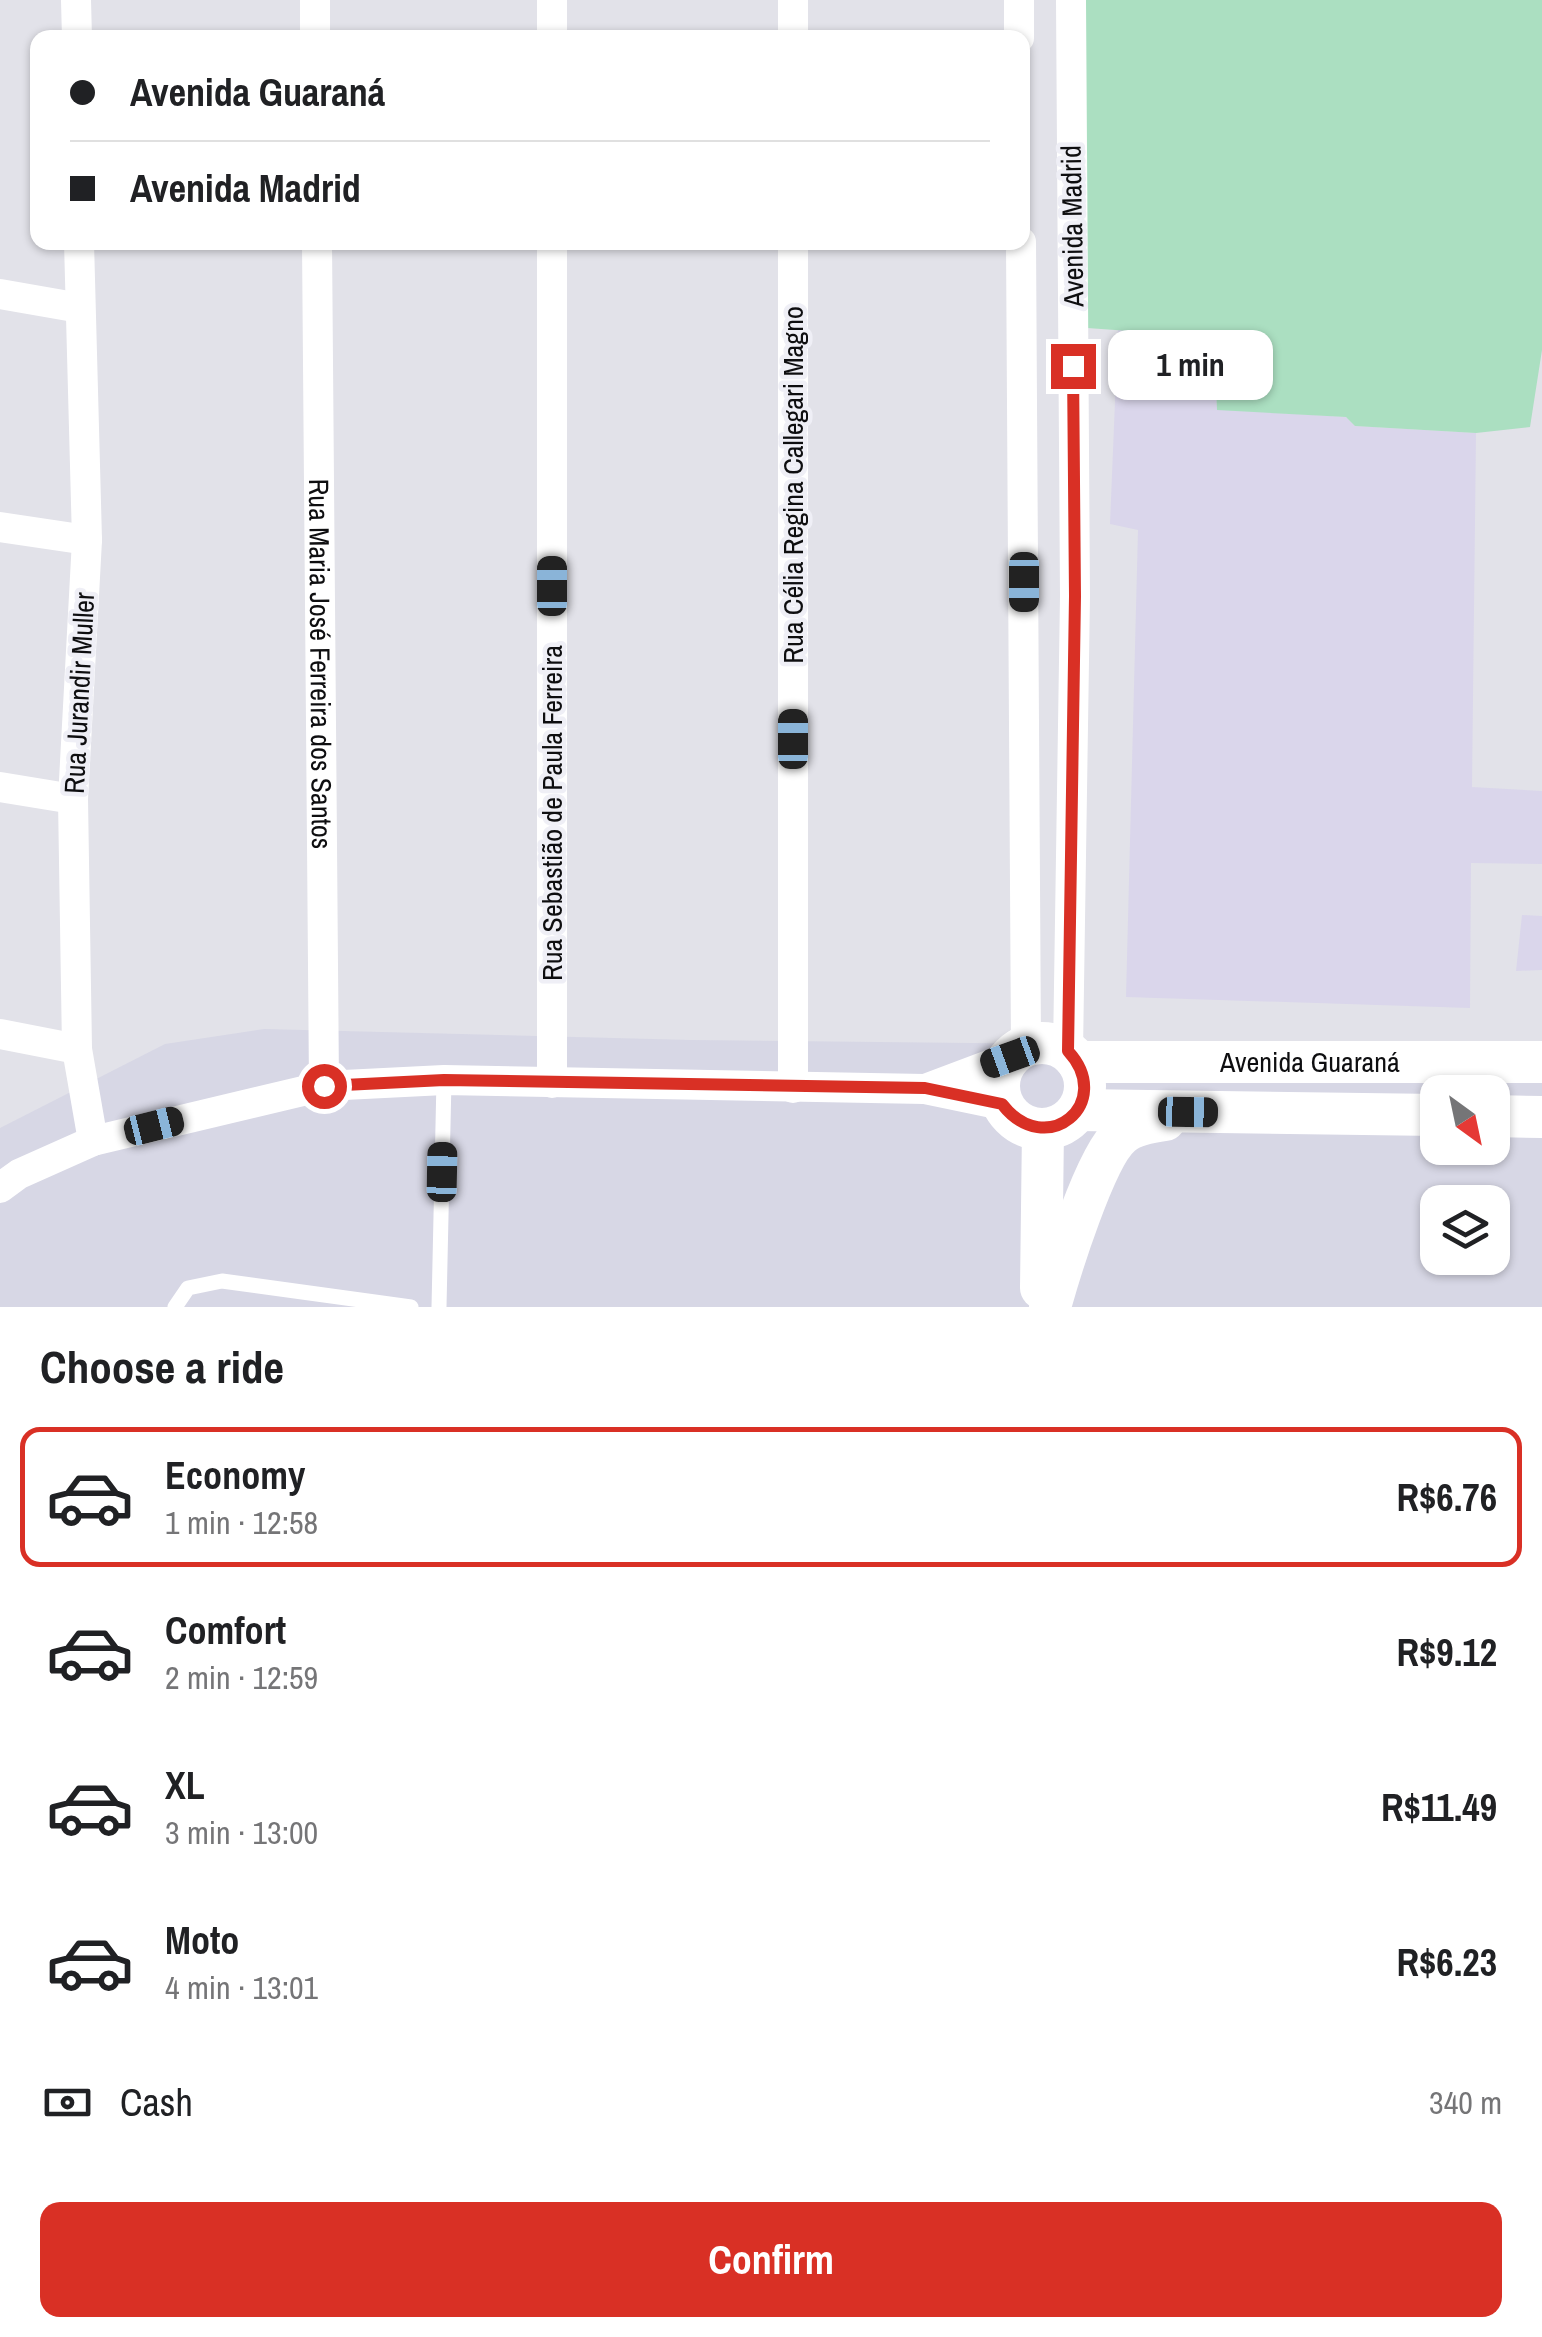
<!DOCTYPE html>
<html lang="en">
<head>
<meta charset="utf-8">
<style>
	:root { --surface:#fff; --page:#f6f6f6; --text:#202124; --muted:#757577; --line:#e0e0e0; --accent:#d93025 }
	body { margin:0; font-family:"Archivo Narrow",sans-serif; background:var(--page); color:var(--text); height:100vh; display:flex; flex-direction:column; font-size:38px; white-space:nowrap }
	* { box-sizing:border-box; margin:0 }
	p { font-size:32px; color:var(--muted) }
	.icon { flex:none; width:55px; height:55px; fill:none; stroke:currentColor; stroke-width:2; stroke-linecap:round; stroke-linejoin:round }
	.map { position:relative; height:1307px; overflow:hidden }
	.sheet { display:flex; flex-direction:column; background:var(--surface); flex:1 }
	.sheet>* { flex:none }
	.top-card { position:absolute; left:30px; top:30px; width:1000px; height:220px; border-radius:20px; box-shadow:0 2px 8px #0004; display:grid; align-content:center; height:220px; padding:0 40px; background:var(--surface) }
	.needle { width:65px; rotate:147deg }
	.controls { position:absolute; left:1420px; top:1075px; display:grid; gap:20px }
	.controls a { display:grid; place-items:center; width:90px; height:90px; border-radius:20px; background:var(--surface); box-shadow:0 2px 8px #0004; font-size:50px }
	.end { position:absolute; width:45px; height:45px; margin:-22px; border:12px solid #d93025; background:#fff; box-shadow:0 0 0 5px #fff }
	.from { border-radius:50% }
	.bubble { position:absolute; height:70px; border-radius:20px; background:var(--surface); box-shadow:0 2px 8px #0004; font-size:32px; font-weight:700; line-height:70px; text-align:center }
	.car { position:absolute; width:30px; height:60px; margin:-30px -15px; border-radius:12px; box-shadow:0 0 8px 2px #0007; background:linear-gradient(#222 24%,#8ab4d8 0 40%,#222 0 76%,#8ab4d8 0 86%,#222 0) }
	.top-card b { display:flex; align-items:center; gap:35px; height:95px; font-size:38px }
	.top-card b+b { border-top:2px solid var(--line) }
	.top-card i { width:25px; height:25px; background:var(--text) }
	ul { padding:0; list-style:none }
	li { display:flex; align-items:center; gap:30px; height:140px; margin:0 20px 15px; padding:0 20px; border:5px solid transparent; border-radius:20px }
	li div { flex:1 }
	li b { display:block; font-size:38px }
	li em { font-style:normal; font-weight:700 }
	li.active { border-color:var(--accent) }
	li>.icon { width:90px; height:90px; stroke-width:1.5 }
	h2 { padding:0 40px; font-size:45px; line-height:120px }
	.pay { display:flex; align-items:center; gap:25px; height:110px; padding:0 40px; font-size:38px }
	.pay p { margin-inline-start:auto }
	.cta { display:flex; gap:20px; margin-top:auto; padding:20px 40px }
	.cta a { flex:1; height:115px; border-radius:20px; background:var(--accent); color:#fff; font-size:40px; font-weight:700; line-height:115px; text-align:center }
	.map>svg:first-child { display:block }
	.built { fill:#d7d7e5; fill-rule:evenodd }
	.education { fill:#dad6eb }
	.green { fill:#abdfc1 }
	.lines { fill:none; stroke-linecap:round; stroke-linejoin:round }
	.lane { stroke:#fff; stroke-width:15 }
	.street { stroke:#fff; stroke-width:30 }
	.secondary { stroke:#fff; stroke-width:42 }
	.route { stroke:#d93025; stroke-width:12 }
	.labels { text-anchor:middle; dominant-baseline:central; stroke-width:9; stroke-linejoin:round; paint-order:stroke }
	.street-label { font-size:28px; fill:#0e0e10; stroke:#efeff6 }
</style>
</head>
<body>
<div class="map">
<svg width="1542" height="1307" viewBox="0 0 1542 1307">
	<rect width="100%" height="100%" fill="#e2e2e9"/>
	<path class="built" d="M264 1029 691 1040 1542 1049V1307H0V1128L165 1044ZM1438 1092H1492V1148H1438ZM1438 1202H1492V1258H1438Z"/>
	<path class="education" d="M1118 328 1214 337 1217 409 1259 408 1279 413 1346 417 1355 426 1476 433 1472 787 1542 791V864L1471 863 1470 1008 1126 997 1138 530 1110 524Z
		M1522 915 1542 916V970L1516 971Z"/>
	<path class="green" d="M1073 0H1542V350L1530 427 1476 433 1355 426 1346 417 1217 410 1214 337 1073 327Z"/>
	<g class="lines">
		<path class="lane" d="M175 1307 188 1288 222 1281 411 1307
			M439 1307 444 1080"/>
		<g class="street">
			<path d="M76 0 77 38"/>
			<path d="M315 0V38"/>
			<path d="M552 0V38"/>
			<path d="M793 0V38"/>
			<path d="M1019 0V38"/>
			<path d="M79 242 87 540 73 799 77 1049 93 1141"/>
			<path id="s1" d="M317 242 324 1086"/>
			<path d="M552 242V1083"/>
			<path d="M793 242V1088"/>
			<path d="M1021 242 1026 1046"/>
			<path d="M0 294 80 308"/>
			<path d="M0 527 87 540"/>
			<path d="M0 787 73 799"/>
			<path d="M0 1034 77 1049"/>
			<path d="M1068 1051 1075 596 1071 0"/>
			<path d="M925 1089 1010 1057"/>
			<path d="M0 1188 19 1174 93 1141 324 1086 444 1080 925 1089 1002 1105"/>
		</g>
		<g class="secondary">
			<circle cx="1042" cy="1086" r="43"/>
			<path id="s2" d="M1078 1062H1542"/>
			<path d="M1078 1110 1438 1115"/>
			<path d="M1492 1116 1542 1117"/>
			<path d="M1041 1288 1043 1129"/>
			<path d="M1050 1307C1060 1271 1095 1157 1121 1135 1132 1125 1150 1122 1165 1120"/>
		</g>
	</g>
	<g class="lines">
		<path class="route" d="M324 1086 444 1080 925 1088 1002 1104C1046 1161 1116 1103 1068 1051L1075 596 1073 366"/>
	</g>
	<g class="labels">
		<g class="street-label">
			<text transform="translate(1072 226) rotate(-91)">Avenida Madrid</text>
			<text transform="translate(793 485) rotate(-90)">Rua Célia Regina Callegari Magno</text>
			<text stroke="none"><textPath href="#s1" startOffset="422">Rua Maria José Ferreira dos Santos</textPath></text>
			<text transform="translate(79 693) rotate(-87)">Rua Jurandir Muller</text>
			<text transform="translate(552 813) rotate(-90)">Rua Sebastião de Paula Ferreira</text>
			<text stroke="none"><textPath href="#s2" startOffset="232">Avenida Guaraná</textPath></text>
		</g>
	</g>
</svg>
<div class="controls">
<a><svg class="needle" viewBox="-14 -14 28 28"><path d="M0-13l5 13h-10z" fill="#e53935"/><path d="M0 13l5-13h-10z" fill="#757577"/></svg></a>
<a><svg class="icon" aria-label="layers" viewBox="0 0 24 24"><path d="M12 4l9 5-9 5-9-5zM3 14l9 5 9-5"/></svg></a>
</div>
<i class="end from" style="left:324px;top:1086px"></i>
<i class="end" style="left:1073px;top:366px"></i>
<div class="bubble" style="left:1108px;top:330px;width:165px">1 min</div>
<i class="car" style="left:1024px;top:582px;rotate:180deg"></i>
<i class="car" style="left:552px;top:586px;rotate:0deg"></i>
<i class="car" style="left:793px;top:739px;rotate:0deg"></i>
<i class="car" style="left:1010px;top:1057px;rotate:250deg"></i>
<i class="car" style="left:1188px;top:1112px;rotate:91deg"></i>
<i class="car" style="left:154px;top:1126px;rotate:76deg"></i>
<i class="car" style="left:442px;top:1172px;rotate:1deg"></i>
<div class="top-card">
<b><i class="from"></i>Avenida Guaraná</b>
<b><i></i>Avenida Madrid</b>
</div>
</div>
<section class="sheet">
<h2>Choose a ride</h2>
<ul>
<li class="active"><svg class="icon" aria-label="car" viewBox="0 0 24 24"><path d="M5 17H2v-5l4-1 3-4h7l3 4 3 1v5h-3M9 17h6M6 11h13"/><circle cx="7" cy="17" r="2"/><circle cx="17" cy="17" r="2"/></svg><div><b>Economy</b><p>1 min · 12:58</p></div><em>R$6.76</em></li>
<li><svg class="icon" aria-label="car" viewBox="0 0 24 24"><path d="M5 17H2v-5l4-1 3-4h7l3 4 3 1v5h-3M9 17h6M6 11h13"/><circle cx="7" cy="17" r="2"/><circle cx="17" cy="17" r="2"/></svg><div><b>Comfort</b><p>2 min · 12:59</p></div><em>R$9.12</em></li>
<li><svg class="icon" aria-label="car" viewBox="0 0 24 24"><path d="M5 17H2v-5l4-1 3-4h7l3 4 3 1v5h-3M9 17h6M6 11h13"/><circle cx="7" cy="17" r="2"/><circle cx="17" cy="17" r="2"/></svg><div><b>XL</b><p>3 min · 13:00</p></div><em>R$11.49</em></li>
<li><svg class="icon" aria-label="car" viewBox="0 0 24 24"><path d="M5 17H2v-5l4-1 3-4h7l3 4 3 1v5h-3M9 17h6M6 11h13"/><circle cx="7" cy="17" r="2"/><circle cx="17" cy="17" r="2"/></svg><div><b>Moto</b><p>4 min · 13:01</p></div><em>R$6.23</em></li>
</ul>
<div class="pay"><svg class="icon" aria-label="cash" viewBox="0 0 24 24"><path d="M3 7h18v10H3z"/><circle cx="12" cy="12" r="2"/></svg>Cash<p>340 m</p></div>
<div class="cta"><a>Confirm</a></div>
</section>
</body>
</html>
